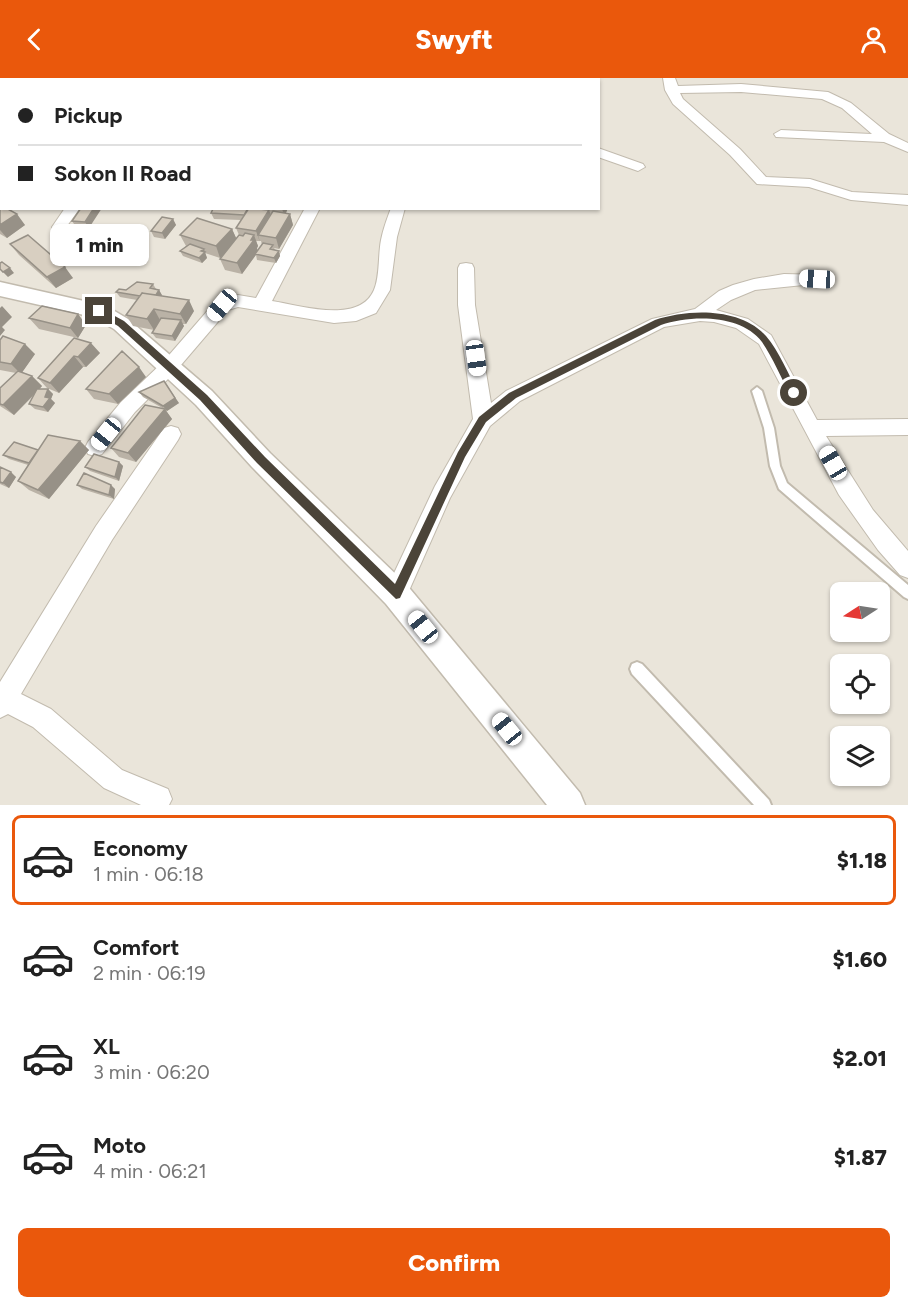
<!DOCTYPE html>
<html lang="en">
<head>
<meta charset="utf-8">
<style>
	:root { --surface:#fff; --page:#f2f2f2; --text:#222; --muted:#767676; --line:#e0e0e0; --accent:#ea580c }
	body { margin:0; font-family:Figtree,sans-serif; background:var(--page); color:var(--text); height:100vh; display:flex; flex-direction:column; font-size:22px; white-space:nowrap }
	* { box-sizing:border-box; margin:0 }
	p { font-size:20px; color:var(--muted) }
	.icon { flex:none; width:33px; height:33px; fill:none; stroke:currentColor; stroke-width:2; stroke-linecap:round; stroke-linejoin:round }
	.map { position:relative; height:727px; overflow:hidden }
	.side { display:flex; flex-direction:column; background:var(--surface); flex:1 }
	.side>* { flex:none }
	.top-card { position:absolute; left:0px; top:0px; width:600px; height:132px; box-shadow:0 2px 4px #0004; display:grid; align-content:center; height:132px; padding:0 18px; background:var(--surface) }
	.needle { width:39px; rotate:258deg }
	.tools { position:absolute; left:830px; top:504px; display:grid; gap:12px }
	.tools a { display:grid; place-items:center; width:60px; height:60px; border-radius:9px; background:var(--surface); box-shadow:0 2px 4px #0004; font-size:30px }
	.end { position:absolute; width:27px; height:27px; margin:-14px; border:8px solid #4b4439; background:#fff; box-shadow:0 0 0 3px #fff }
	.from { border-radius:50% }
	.bubble { position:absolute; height:42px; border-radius:9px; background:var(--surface); box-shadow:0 2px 4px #0004; font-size:20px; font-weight:800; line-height:42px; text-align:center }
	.car { position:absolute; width:18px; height:36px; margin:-18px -9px; border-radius:8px; box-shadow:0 0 4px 2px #0007; background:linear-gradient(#fff 24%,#345 0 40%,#fff 0 76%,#345 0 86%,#fff 0) }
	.top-card b { display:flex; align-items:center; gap:21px; height:57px; font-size:22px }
	.top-card b+b { border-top:2px solid var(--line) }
	.top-card i { width:15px; height:15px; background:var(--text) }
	ul { padding:10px 0 0; list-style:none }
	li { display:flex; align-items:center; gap:18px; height:90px; margin:0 12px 9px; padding:0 6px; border:3px solid transparent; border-radius:9px }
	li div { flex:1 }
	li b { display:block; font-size:22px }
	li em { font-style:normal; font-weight:800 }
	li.on { border-color:var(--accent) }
	li>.icon { width:54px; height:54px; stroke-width:1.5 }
	.action { display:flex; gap:12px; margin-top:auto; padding:12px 18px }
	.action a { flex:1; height:69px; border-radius:9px; background:var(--accent); color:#fff; font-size:24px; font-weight:800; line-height:69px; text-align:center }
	header { display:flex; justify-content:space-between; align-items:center; height:78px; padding:0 18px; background:var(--accent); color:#fff; font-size:27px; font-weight:800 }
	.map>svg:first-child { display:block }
	.residential { fill:#eae5da; fill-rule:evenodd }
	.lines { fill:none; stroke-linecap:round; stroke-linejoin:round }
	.service-casing { stroke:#c2bbae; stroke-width:4 }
	.minor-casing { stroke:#c2bbae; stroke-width:2 }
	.tertiary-casing { stroke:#c2bbae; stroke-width:3 }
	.service { fill:#fff; fill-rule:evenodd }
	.minor { fill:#fff; fill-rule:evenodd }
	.tertiary { fill:#fff; fill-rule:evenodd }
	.wall { fill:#bab2a6; fill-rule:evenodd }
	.shaded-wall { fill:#979187 }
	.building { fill:#d8cfc1; stroke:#979187; stroke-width:1.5 }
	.route { fill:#4b4439 }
</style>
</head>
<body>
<header><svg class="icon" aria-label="back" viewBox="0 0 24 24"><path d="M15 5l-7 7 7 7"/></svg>Swyft<svg class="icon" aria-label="person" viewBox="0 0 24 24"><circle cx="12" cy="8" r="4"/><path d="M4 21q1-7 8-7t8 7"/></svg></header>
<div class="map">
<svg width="908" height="727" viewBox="0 0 908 727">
	<rect width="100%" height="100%" fill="#f6f3ec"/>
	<path class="residential" d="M0 0H908V727H0ZM2 2H598V130H2ZM840 514H879V554H840ZM840 586H879V626H840ZM840 658H879V698H840Z"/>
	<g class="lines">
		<defs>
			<path id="service" d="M757 309 762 313 774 350 780 388 787 405 908 507V521L904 519 779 411 770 388 764 350 752 313Z
				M637 584 642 586 769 722 771 727H754L632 596 630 591 632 586Z"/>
			<path id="minor" d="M296 0H308L295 2Z
				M516 0H528L529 2H517Z
				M663 0H675L678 8 741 6 828 14 851 25 889 56 908 65V74L884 64 776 59 774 56 781 52 872 56 842 30 822 21 741 14 680 15 683 21 740 71 766 99 810 101 852 114 908 117V127L851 122 809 109 757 106 730 77 673 26 665 12Z
				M598 70 643 86 645 89 638 93 598 79Z
				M65 130H80L64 152H54L52 149Z
				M305 130H320L272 223C300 227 359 247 374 212 380 198 378 177 381 162 383 151 387 141 391 130H405L397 159 390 212 376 235 356 243 334 245 238 229 228 232 175 294 135 334 102 376 95 378 88 376 85 370 88 364 121 324 163 284 216 223 238 217 256 220Z
				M466 185 472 186 474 190 475 227 491 325 506 313 652 241 695 231 719 213 733 207 754 201 784 196 823 197 825 201 823 205 755 212 731 222 716 232 748 241 771 257 817 342 908 341V357L826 358 873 432 908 473V500L900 497 878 472 839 417 759 266 736 250 714 244 700 243 664 249 520 323 490 348 450 420 404 524 396 527 388 524 385 516 388 508 435 408 473 341 458 227V190L460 186Z
				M171 348 178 350 181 356 178 362 112 462 21 616 51 631 122 692 168 711 172 721 169 727H141L104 710 33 649 8 636 0 640V604L96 448 164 350Z"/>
			<path id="tertiary" d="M0 204 106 228 128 241 212 313 270 375 406 506 580 715 585 727H547L386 526 252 389 196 327 114 251 93 239 0 218Z"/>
		</defs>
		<use href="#service" class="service-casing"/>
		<use href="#minor" class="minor-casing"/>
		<use href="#tertiary" class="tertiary-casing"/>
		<use href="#service" class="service"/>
		<use href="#minor" class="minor"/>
		<use href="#tertiary" class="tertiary"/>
	</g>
	<path class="wall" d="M89 0H132L130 1H138L137 0H157L156 2H88Z
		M0 113 2 130 25 147 7 160 0 156Z
		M81 130 89 150 76 149 72 143Z
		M219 130H288L286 135 290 136 293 147 279 171 274 170 280 178 276 185 257 182 256 177 242 196 225 192 220 181V180L205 175 207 180 202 185 183 178 180 173 186 168 180 157 232 151 236 160 239 157 236 150 241 142 214 141 211 135ZM256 163H261L262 167 257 173V170L258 168Z
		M173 141 176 147 165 161 154 159 151 153Z
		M10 166 73 200 56 210 19 177Z
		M102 167 134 169 126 182 111 181 107 175 109 173 105 172Z
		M153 206 156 211 159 212 162 218 194 233 186 246H182L184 248 175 263 156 260 152 255 154 252 133 248 126 237 137 222 120 219 116 214Z
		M78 236 86 247 78 260 39 251 29 240Z
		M74 260 100 275 86 289H83L59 315 47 310 38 300Z
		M0 262 35 276 22 294 32 298 42 308 40 311H48L53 316 51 321 55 325 48 334 35 331 29 326 35 316 14 337 0 328V310L16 295 0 292Z
		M146 299 118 326 94 321 86 311Z
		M139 314 179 325 167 333 165 332 172 341 136 384 119 379 111 370 164 331 143 319Z
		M80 363 89 372 49 421 29 412 18 403 28 387 9 381 3 377 38 372Z
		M119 384 123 388 119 403 90 393 85 389Z
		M0 389 16 399 9 410 0 406Z
		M77 407 115 411 114 421 82 411Z"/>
	<path class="shaded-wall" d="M101 0H109L110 2H99Z
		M121 0H132L130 2H120Z
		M94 130H102L89 150 85 144Z
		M282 130H288L284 139Z
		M269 132 273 143 258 157 260 164 256 153Z
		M17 136 25 147 7 160 0 152V147Z
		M290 136 293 147 279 171 276 160Z
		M173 141 176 147 165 161 162 155Z
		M232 151 237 162 220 180 216 168Z
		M254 157 258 168 257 170 258 174 242 196 237 185Z
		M131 163 134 169 126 182 122 176Z
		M204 171 207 180 202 185 199 180 201 173Z
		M279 173 280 178 276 185 274 180Z
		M65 189 73 200 56 210 47 199Z
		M10 190 14 195 8 199 3 194Z
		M159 212 162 217 157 225 154 220Z
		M189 222 194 233 186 246 180 236Z
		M2 228 12 239 2 249 5 252 0 258V230Z
		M154 231 160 242 154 252 147 241Z
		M78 236 86 247 78 260 70 250Z
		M181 242 184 248 175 263 172 258Z
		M91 265 100 275 86 289 78 279Z
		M25 266 35 276 21 296 11 286Z
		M74 278 83 289 59 315 50 305Z
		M139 289 146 299 118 326 109 316Z
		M32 298 42 308 14 337 3 327Z
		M164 303 179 325 167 333 163 328Z
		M48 311 53 316 51 321 55 325 48 334 43 329 45 319Z
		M165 331 172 341 136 384 128 375Z
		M80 363 89 372 49 421 38 412Z
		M119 384 123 388 119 403 115 399Z
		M11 394 16 399 9 410 3 405Z
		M111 407 115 411 114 421 109 417Z"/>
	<path class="building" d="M89 0H101L99 2H88Z
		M191 0H205L204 1 215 2H190Z
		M214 0H224L229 1 228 2 213 1Z
		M245 0H265L263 2H247L244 1Z
		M2 24V36L0 35V25Z
		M0 128H2V130H6L17 136 0 147Z
		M81 130H94L85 144 72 143Z
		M219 130H248L244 137 211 135 213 131Z
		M249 130 269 132 256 153 236 150Z
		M273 133 290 136 276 160 258 157Z
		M162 139 173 141 162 155 151 153Z
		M197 140 232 151 216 168 180 157Z
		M245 155 254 157 251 162H254L237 185 220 181 239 157 243 158Z
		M28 157 65 189 47 199 10 166Z
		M107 160 131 163 122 176 107 175 112 168 102 167Z
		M263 165 273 167 270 171 279 173 274 180 255 176Z
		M190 166 204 171 201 173 205 174 199 180 180 173Z
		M2 184 10 190 3 194 0 191V185Z
		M137 204 153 206 150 210 159 212 156 217 142 215 140 218 116 214 119 211 126 212Z
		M142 215 189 222 180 236 154 231 147 241 126 237Z
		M42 228 78 236 70 250 29 240Z
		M161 240 181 242 172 258 152 255Z
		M3 258 25 266 11 286 0 284V262Z
		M74 260 91 265 78 279 74 278 50 305 38 300Z
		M122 273 139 289 109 316 86 311Z
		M18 293 32 298 3 327 0 326V310Z
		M164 303 175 320 163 328 139 314Z
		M37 311H48L45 319 50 320 43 329 29 326Z
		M145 327 165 331 128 375 111 370Z
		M48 357 80 363 38 412 18 403Z
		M14 364 38 372 29 385 3 377Z
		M94 376 119 384 115 399 85 389Z
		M0 389 11 394 3 405 0 404Z
		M84 395 111 407 109 417 77 407Z"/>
	<path class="route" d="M96 231H102L124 243 207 317 265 379 395 506 458 374 479 339 509 315 655 242C688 231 740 229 766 258 779 273 789 297 798 315L794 319 791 318C781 300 773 280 762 264 741 236 691 237 661 247L516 320 486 344 465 379 400 520 396 521 257 385 200 322 118 248 96 235Z"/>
</svg>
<div class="tools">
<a><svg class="needle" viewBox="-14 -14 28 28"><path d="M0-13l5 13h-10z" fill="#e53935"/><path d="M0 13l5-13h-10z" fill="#767676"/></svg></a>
<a><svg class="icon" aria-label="locate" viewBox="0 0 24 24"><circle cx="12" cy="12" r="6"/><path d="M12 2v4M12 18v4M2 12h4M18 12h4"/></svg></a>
<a><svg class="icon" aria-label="layers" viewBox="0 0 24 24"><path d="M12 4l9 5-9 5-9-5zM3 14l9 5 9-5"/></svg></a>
</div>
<i class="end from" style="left:794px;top:315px"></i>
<i class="end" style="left:99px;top:233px"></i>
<div class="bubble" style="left:50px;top:146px;width:99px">1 min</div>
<i class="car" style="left:817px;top:201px;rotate:273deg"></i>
<i class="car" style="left:222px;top:227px;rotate:220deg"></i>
<i class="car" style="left:476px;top:280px;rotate:172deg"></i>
<i class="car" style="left:106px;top:356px;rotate:219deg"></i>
<i class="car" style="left:833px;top:385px;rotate:330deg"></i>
<i class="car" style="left:423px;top:549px;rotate:321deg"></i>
<i class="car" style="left:507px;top:651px;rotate:321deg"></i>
<div class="top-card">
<b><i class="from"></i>Pickup</b>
<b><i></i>Sokon II Road</b>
</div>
</div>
<section class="side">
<ul>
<li class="on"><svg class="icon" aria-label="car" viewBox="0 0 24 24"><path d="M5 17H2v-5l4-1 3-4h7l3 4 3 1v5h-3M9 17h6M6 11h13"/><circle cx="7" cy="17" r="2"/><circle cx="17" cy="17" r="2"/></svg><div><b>Economy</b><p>1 min · 06:18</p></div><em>$1.18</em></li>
<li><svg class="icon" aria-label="car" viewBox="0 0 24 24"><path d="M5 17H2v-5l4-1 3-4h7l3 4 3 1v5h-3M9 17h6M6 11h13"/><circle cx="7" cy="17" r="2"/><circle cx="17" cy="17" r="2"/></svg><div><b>Comfort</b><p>2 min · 06:19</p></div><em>$1.60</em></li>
<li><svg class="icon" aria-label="car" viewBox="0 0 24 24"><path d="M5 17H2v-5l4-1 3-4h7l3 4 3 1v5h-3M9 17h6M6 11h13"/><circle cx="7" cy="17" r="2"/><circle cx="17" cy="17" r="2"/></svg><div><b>XL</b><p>3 min · 06:20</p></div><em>$2.01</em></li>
<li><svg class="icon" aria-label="car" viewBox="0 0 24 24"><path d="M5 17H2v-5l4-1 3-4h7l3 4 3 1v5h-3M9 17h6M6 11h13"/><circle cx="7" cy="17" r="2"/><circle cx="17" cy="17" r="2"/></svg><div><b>Moto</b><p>4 min · 06:21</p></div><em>$1.87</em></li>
</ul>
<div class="action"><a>Confirm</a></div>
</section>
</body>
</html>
